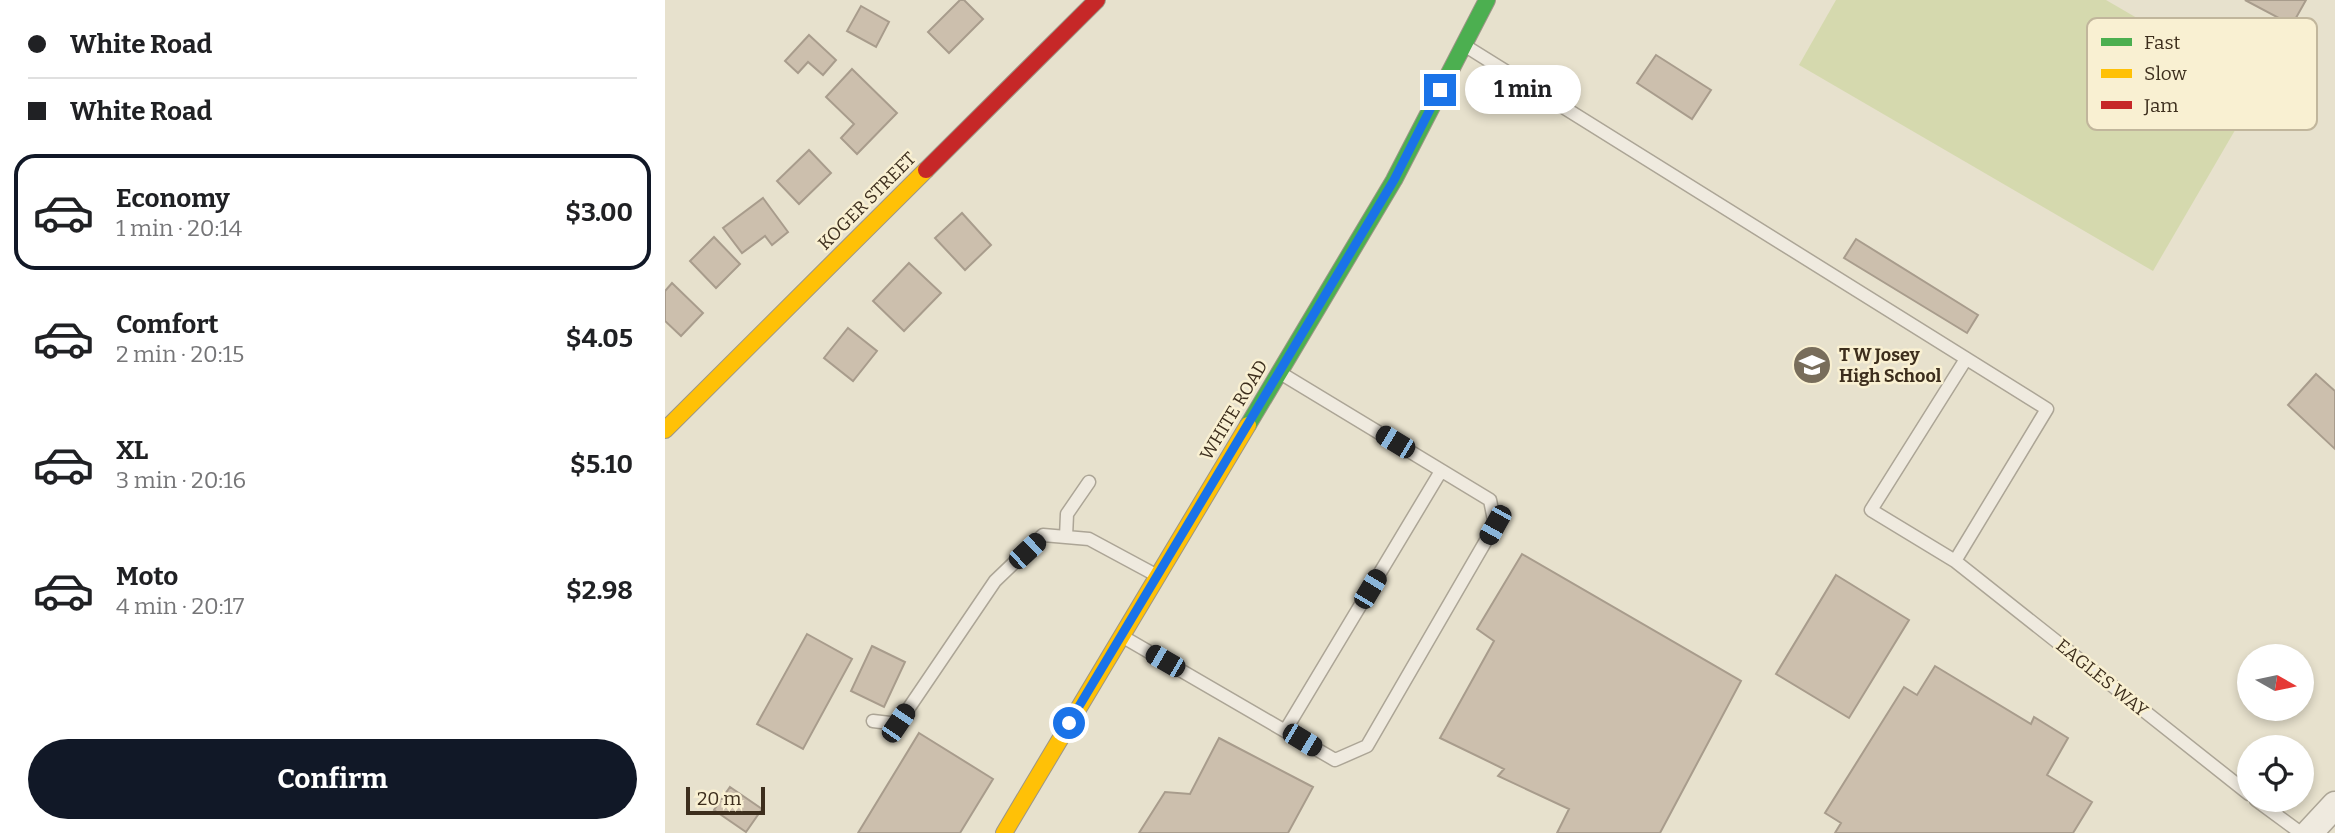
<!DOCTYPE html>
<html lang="en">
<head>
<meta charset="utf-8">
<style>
	:root { --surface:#fff; --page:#f6f6f6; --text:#202124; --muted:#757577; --line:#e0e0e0; --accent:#111827 }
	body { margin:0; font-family:Bitter,serif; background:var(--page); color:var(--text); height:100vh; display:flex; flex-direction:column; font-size:26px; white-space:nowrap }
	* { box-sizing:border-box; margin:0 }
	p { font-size:23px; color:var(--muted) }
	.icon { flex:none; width:38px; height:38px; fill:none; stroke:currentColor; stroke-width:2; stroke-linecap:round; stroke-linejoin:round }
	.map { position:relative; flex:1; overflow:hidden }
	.side { display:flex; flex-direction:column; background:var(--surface); width:665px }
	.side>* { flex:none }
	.guide { display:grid; align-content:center; height:154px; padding:0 28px; background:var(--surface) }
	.needle { width:46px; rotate:99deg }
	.controls { position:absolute; left:1572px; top:644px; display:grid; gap:14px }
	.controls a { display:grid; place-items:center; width:77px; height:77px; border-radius:50%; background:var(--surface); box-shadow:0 4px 10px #0003; font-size:35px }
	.scale { position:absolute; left:21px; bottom:18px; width:79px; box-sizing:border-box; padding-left:7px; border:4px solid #3d2e1d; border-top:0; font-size:19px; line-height:24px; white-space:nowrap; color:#3d2e1d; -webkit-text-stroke:5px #f9f0d2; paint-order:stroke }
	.end { position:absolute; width:32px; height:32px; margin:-16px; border:9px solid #1a73e8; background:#fff; box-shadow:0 0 0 4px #fff }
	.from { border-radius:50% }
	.bubble { position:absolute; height:49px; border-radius:24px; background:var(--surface); box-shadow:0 4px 10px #0003; font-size:23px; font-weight:700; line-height:49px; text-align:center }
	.car { position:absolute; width:21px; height:42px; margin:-21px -10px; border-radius:9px; box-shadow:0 0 5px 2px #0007; background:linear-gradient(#222 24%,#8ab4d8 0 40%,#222 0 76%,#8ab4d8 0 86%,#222 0) }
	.guide b { display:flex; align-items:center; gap:24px; height:66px; font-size:26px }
	.guide b+b { border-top:2px solid var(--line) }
	.guide i { width:18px; height:18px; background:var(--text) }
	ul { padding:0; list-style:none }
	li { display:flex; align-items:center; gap:21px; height:116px; margin:0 14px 10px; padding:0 14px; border:4px solid transparent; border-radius:21px }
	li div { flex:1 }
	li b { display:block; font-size:26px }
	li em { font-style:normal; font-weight:700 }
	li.active { border-color:var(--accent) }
	li>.icon { width:63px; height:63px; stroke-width:1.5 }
	.action { display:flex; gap:14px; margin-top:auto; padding:14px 28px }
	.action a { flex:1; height:80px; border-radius:42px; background:var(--accent); color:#fff; font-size:28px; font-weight:700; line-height:80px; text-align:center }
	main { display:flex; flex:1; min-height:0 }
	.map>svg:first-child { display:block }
	.green { fill:#d5d9ae }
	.building { fill:#ccbfad; stroke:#a89c8c; stroke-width:2 }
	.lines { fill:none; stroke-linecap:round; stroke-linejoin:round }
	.lane-casing { stroke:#aca596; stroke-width:15 }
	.street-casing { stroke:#aca596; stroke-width:29 }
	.fast-casing { stroke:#9c9586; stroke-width:18 }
	.slow-casing { stroke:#9c9586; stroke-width:18 }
	.jam-casing { stroke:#9c9586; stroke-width:18 }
	.lane { stroke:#efeadf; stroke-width:12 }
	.street { stroke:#efeadf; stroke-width:26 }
	.fast { stroke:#4caf50; stroke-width:16 }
	.slow { stroke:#ffc107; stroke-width:16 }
	.jam { stroke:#c62828; stroke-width:16 }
	.route { stroke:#1a73e8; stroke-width:9 }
	.labels { text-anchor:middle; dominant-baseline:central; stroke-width:5; stroke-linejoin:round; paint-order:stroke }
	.street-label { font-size:18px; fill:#3d2e1d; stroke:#f9f0d2 }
	.poi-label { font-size:18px; font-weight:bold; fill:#3d2e1d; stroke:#f9f0d2; text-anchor:start }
	.key { fill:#f9f0d2; stroke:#c1b69c; stroke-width:2 }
	.key-label { font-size:19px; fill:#3d2e1d }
</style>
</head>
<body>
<main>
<section class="side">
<div class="guide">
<b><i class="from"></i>White Road</b>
<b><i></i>White Road</b>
</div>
<ul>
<li class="active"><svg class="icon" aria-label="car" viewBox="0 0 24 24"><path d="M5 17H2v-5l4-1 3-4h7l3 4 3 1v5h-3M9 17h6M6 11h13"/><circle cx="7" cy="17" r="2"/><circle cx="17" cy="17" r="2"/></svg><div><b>Economy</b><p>1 min · 20:14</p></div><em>$3.00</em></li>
<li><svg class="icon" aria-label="car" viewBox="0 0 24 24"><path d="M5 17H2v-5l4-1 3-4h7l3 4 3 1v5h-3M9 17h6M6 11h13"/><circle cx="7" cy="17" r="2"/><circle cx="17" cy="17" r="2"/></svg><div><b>Comfort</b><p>2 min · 20:15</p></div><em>$4.05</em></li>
<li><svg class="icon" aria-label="car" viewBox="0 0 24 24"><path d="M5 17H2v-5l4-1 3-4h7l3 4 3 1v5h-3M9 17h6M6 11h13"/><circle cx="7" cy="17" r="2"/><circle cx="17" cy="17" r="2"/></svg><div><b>XL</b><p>3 min · 20:16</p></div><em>$5.10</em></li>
<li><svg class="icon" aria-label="car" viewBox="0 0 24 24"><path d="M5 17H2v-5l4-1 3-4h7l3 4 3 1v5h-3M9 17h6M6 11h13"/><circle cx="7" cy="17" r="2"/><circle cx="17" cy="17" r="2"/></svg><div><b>Moto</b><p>4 min · 20:17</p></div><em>$2.98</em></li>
</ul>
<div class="action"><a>Confirm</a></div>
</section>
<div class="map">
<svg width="1670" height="833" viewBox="0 0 1670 833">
	<rect width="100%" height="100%" fill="#e7e1cd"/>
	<path class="green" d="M1171 0H1441L1594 89 1488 271 1134 65Z"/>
	<path class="building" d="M295 0H299L318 19 284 53 263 32Z
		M1580 0H1641L1627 25Z
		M196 6 224 22 211 47 182 31Z
		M144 35 171 60 158 75 143 62 133 73 120 61Z
		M991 55 1046 90 1027 119 972 83Z
		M187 69 232 113 192 154 176 138 189 124 161 97Z
		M144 150 166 173 134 204 112 181Z
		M98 198 123 232 107 245 100 236 77 253 58 228Z
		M297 213 326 245 300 270 270 238Z
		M49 237 75 264 51 288 25 261Z
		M1191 239 1313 315 1302 333 1179 258Z
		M244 263 276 293 239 331 208 301Z
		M7 283 38 313 16 336 0 321V291Z
		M183 328 212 351 188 381 159 358Z
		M1651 374 1670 391V449L1623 405Z
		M857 554 1076 681 995 833H892L904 809 833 776 839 769 775 738 829 641 812 629Z
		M1171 575 1244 620 1184 718 1111 674Z
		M142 634 187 659 138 749 92 724Z
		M207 646 240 662 219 707 186 691Z
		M1270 666 1366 724 1369 717 1403 738 1382 775 1427 802 1408 833H1170L1176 823 1160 813 1239 687 1252 695Z
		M254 733 328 779 295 833H193Z
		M554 738 648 787 623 833H474L500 792 525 794Z
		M65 787 97 809 81 832 49 810Z"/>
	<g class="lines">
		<defs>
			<path id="lane" d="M802 47 1382 409 1290 561
				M1301 359 1206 510 1290 561 1584 794
				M401 537 402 514 424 482
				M460 638 670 760 702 746 830 525 825 500 617 374
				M208 721 233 724 330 581 378 535 424 539 489 574
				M620 731 776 471
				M1591 800 1636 833"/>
			<path id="street" d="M1644 833 1670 805"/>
			<path id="fast" d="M583 425 729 180 822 0"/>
			<path id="slow" d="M0 430 261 170
				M339 833 583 425"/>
			<path id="jam" d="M261 170 432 0"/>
		</defs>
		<use href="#lane" class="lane-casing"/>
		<use href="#street" class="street-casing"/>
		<use href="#fast" class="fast-casing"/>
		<use href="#slow" class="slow-casing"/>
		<use href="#jam" class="jam-casing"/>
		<use href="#lane" class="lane"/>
		<use href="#street" class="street"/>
		<use href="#fast" class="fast"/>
		<use href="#slow" class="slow"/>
		<use href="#jam" class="jam"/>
	</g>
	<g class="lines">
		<path class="route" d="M404 723 729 180 775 90"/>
	</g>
	<defs>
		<symbol id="school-disc" viewBox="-11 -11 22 22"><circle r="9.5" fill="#786d5b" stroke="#f9f0d2"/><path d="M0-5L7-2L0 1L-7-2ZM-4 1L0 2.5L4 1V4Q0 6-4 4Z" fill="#fff"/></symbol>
	</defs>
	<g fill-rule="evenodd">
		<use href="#school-disc" x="1125" y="343" width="44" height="44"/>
	</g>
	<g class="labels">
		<g class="street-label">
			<text transform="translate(202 201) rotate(-45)">KOGER STREET</text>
			<text transform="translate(569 410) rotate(-59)">WHITE ROAD</text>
			<text transform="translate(1437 678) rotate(39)">EAGLES WAY</text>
		</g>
		<g class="poi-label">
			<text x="1174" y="355">T W Josey<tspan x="1174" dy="21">High School</tspan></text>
		</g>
	</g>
	<rect x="1422" y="18" width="230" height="112" rx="10" class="key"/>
	<rect x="1436" y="38" width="31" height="8" fill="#4caf50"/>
	<rect x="1436" y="69" width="31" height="9" fill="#ffc107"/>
	<rect x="1436" y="101" width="31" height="8" fill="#c62828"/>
	<g class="key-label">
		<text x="1479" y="49">Fast</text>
		<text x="1479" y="80">Slow</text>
		<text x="1479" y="112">Jam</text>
	</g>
</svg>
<div class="controls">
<a><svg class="needle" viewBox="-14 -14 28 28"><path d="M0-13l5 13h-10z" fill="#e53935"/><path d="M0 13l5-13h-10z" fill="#757577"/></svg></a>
<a><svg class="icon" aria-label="locate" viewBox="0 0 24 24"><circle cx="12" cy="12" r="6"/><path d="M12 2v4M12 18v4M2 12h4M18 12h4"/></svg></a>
</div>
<div class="scale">20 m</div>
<i class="end from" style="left:404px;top:723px"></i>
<i class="end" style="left:775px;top:90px"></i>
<div class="bubble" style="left:800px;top:65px;width:116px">1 min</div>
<i class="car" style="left:730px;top:442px;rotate:301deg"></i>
<i class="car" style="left:830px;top:525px;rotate:209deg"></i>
<i class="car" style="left:362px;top:551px;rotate:47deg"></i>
<i class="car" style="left:705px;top:589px;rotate:31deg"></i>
<i class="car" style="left:500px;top:661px;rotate:300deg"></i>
<i class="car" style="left:233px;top:723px;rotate:34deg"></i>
<i class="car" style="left:637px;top:740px;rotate:121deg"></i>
</div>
</main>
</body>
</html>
